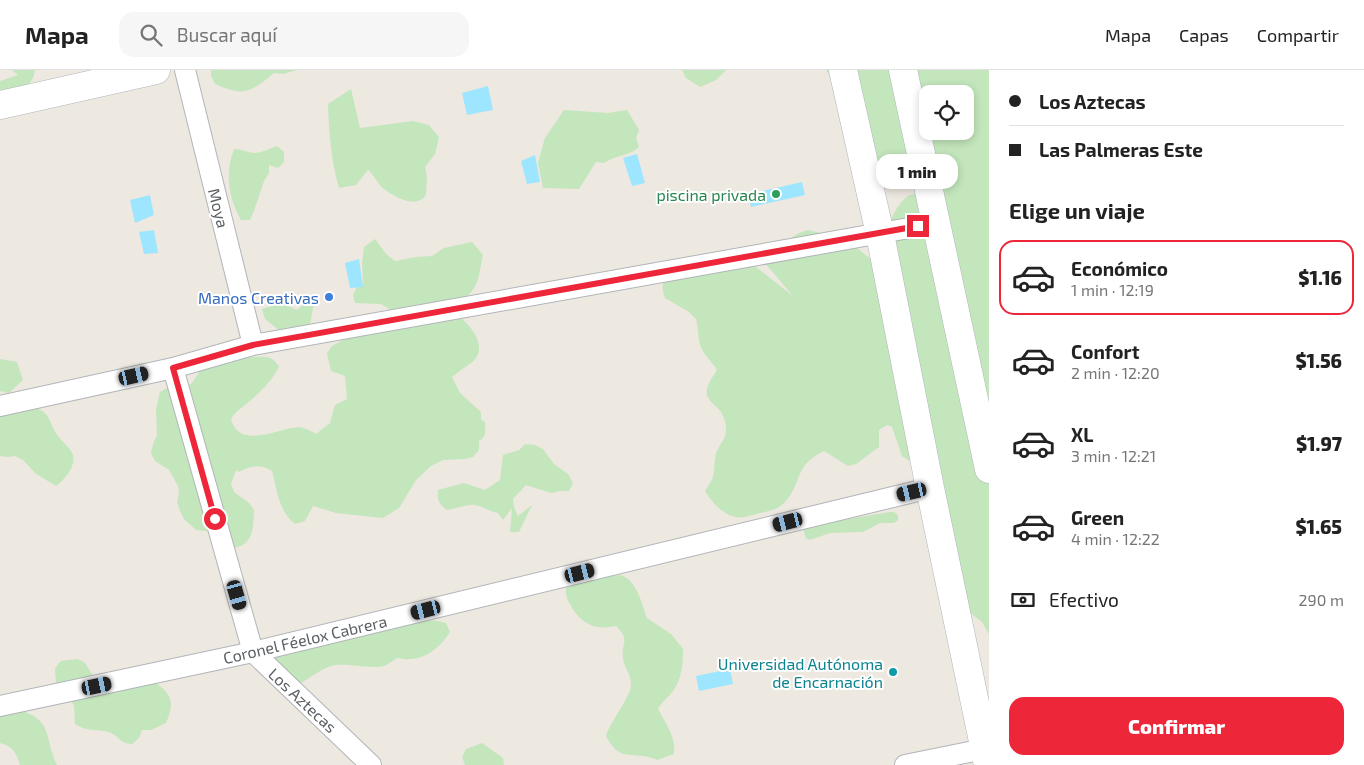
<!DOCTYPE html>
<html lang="es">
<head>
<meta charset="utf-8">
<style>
	:root { --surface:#fff; --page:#f6f6f6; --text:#222; --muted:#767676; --line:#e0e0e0; --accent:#ed263a }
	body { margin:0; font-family:"Exo 2",sans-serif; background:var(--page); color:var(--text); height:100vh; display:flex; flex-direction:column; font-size:19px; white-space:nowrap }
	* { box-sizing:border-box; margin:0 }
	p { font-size:16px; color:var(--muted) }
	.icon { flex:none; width:28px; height:28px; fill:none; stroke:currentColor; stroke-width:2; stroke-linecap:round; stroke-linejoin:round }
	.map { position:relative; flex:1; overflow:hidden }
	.sheet { display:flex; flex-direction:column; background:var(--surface); width:375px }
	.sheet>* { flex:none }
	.guide { display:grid; align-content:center; height:110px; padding:0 20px; background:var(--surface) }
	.controls { position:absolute; left:919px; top:15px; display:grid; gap:10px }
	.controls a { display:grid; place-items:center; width:55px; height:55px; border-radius:10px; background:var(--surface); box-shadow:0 2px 8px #0003; font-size:25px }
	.end { position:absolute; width:22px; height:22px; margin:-11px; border:6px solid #ed263a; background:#fff; box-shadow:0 0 0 2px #fff }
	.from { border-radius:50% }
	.bubble { position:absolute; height:35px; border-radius:15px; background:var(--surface); box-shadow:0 2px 8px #0003; font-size:16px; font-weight:800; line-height:35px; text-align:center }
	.car { position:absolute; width:15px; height:30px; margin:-15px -8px; border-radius:6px; box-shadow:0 0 4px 1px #0007; background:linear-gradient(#222 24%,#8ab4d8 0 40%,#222 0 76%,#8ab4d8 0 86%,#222 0) }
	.guide b { display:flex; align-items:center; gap:18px; height:48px; font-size:19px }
	.guide b+b { border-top:1px solid var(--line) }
	.guide i { width:12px; height:12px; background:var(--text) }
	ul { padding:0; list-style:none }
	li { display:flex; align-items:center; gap:15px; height:75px; margin:0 10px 8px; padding:0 10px; border:2px solid transparent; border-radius:15px }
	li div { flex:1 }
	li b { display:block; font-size:19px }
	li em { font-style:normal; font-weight:800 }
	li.selected { border-color:var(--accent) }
	li>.icon { width:45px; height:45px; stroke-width:1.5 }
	h2 { padding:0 20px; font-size:22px; line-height:60px }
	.pay { display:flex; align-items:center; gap:12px; height:55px; padding:0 20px; font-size:19px }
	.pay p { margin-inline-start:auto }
	.cta { display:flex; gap:10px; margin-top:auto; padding:10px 20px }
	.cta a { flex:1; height:58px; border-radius:15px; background:var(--accent); color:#fff; font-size:20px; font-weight:800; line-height:58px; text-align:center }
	header { display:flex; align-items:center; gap:30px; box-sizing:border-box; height:70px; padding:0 25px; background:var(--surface); border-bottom:1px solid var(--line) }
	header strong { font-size:24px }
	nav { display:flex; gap:28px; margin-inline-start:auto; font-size:18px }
	.search { width:350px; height:45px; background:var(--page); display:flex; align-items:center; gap:12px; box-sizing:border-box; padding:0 18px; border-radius:15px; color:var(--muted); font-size:19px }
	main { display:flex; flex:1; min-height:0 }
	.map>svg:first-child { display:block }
	.green { fill:#c3e6bc; fill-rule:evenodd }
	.water { fill:#9ee6ff }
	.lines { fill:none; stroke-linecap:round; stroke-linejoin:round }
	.street-casing { stroke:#b1b5b9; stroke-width:22 }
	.secondary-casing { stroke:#b0b6b9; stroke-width:29 }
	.street { stroke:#fff; stroke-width:20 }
	.secondary { stroke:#fff; stroke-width:28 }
	.route { stroke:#ed263a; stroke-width:6 }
	.leisure-dot { fill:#2e9e5b; stroke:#fff; stroke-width:2 }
	.shop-dot { fill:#3f7fe0; stroke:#fff; stroke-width:2 }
	.culture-dot { fill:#0f9aa8; stroke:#fff; stroke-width:2 }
	.labels { text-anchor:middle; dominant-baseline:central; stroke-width:4; stroke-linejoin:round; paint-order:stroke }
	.leisure-label { font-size:16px; fill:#27864d; stroke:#fff; text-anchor:end }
	.street-label { font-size:16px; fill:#595f62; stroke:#fff }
	.shop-label { font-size:16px; fill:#366cbe; stroke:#fff; text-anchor:end }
	.culture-label { font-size:16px; fill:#0d838f; stroke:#fff; text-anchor:end }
</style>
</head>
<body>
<header>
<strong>Mapa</strong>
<div class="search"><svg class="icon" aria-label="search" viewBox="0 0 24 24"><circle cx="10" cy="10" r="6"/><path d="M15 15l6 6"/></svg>Buscar aquí</div>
<nav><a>Mapa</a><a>Capas</a><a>Compartir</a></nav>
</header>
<main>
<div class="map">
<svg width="989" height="695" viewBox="0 0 989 695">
	<rect width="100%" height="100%" fill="#ede8e0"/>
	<path class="green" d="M12 0H35C32 20 16 22 0 27V11L18 5Z
		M211 0H297L283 4 274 3C251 22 244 27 215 14L211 6Z
		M682 0H726L716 10 700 17 686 8Z
		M826 0H989V564L982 552 969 542 933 406 902 386 892 357 887 355 879 360V377L856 394 848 396 824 381C793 396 803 412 785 432 778 440 769 441 760 443 755 444 750 446 745 447 727 450 713 434 705 421 716 405 713 406 715 389 716 373 733 369 723 346 720 337 709 333 707 325 705 316 713 307 717 300 712 291 704 286 701 277 697 268 699 258 696 249L689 242 665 228C660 215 663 210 672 200 702 167 724 199 756 197L793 226 764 192 783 173 799 163 808 160 846 169 873 191C879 176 894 134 908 126 912 124 919 124 924 123L920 119 886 104 870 95 837 16ZM928 24H965V61H928Z
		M351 19 360 58 413 51 429 55 439 67 435 84 425 97 427 107 426 125C424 127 423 129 420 130 410 136 391 125 383 118 377 113 374 105 368 100L356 115 339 118C331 90 329 62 328 34Z
		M564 40 608 43 627 40 639 60 636 68 639 77C630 86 615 85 604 93L596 92 579 119 543 118 538 93 545 68Z
		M277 76 284 82V92L278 98 269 95V103L264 111 254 141 250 150H241C228 127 225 103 234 79 241 79 247 82 253 83 261 83 269 79 277 76Z
		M375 169 387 185 395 191 416 187 432 186 444 178 472 172 483 185C479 203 479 219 463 229L401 241 389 239 381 234 355 233 353 225 357 217 363 213 362 194 364 177Z
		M315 225 310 255 280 261 265 249 262 239 281 233 297 240Z
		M460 247C473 258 489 279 471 293 464 298 458 302 452 307L460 323 481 342V350L485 352C485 360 487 367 479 371V380L473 387 464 389 443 390 431 396 416 410 399 438 383 448 336 443 313 436 305 451 295 454C279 442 277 420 272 401 261 394 250 396 239 402L236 400 231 414 234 422 249 433 254 440C253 458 254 474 234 478L214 462 196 460 184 449 180 441 177 432 179 424 178 416 169 400 155 391 151 383 153 374 157 365 156 339 160 322 167 318 185 317 192 313 202 298C218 294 256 283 270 288 274 289 276 293 279 296 272 312 259 323 245 335 239 340 235 342 231 349 239 380 276 359 298 357 304 357 311 361 316 364L330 353 335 335 347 329 345 306 331 301 327 283 332 276 343 270 342 261Z
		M0 289 17 292 23 310 9 323 0 321Z
		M35 337C53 345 48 353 58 366 62 372 67 375 71 381 79 393 66 408 56 416L35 403 23 390 15 386 7 387 0 386V343Z
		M525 374 535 375 543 379 554 394 568 404 573 413 569 421H560L551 423 526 415 513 429 514 437 518 446 532 435 519 462H510L512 438 503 450 498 443C490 442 483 436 475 435 467 434 456 439 447 440 439 434 437 430 438 420L464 413 485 420 500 410 503 385 519 380Z
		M890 442H894L898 445V450L894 453H880L863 462 830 463 810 470 806 468 803 459 806 456Z
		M592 503C599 504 606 506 612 506 614 506 619 505 620 505 637 509 642 535 647 548L671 564 683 579C683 593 682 609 673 621 668 628 662 631 658 639 666 654 676 667 674 684L657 690C633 679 621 695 606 666 610 652 632 625 631 614 631 604 624 597 623 588 621 571 631 571 616 556 594 561 580 553 570 534 565 526 565 521 568 512Z
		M421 550 438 551 446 553 450 562C441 576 427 589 409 589 406 590 401 588 398 588 393 590 389 594 384 596 372 599 350 594 337 595 323 596 311 608 299 614L259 584 388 560 404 553Z
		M78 589 85 593 95 609 156 613C173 625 174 634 166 653L151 660H142L139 668 132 674C119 673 121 668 111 663 99 658 89 663 75 654L74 635 56 615 55 598 61 591Z
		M0 634C16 639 41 643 46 661 50 672 51 684 57 695H20C16 683 13 676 0 673Z
		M482 673 503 688 504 695H465L462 687 466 679Z"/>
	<path class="water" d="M488 16 493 40 467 45 462 23Z
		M637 84 645 113 632 116 623 88Z
		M535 85 540 112 527 114 521 91Z
		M802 112 805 125 751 137 748 124Z
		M150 125 154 145 135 153 130 130Z
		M154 160 158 183 144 184 139 162Z
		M359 189 363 217 350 218 345 193Z
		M730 599 733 614 699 621 696 606Z"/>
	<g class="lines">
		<defs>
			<path id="street" d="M185 0 253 275
				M173 298 253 582 371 695
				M0 336 173 298 253 275 937 153
				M0 636 253 582 930 418
				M905 695 989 678"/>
			<path id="secondary" d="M843 0 880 164 930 418 988 695
				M903 0 989 399
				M0 35 156 0"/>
		</defs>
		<use href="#street" class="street-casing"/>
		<use href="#secondary" class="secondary-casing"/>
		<use href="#street" class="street"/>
		<use href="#secondary" class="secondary"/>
	</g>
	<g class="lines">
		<path class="route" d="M215 449 173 298 253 275 918 156"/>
	</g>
	<circle class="leisure-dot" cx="776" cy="124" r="5"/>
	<circle class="shop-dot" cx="329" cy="227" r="5"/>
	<circle class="culture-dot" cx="893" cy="602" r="5"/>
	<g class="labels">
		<g class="leisure-label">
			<text x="766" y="124">piscina privada</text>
		</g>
		<g class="street-label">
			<text transform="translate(219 138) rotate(76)">Moya</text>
			<text transform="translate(305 569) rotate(-13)">Coronel Féelox Cabrera</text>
			<text transform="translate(303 630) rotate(43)">Los Aztecas</text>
		</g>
		<g class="shop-label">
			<text x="319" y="227">Manos Creativas</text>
		</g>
		<g class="culture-label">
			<text x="883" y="593">Universidad Autónoma<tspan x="883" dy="18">de Encarnación</tspan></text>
		</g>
	</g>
</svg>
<div class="controls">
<a><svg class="icon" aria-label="locate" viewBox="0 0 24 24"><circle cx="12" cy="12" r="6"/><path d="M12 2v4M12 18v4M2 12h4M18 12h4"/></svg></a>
</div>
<i class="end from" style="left:215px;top:449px"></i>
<i class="end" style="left:918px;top:156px"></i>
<div class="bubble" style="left:876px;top:84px;width:82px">1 min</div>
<i class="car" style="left:134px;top:306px;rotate:77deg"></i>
<i class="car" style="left:912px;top:422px;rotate:257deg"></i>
<i class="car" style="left:788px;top:452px;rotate:256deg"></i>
<i class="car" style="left:580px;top:503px;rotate:76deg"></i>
<i class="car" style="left:237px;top:525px;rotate:164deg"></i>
<i class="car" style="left:426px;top:540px;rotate:256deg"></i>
<i class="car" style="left:97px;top:616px;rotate:78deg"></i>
</div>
<section class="sheet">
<div class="guide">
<b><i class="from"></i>Los Aztecas</b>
<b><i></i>Las Palmeras Este</b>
</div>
<h2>Elige un viaje</h2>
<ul>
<li class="selected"><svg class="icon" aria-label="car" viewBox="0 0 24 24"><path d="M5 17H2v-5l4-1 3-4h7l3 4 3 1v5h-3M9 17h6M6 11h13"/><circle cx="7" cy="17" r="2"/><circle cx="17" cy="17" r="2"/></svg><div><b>Económico</b><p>1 min · 12:19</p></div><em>$1.16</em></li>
<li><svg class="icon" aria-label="car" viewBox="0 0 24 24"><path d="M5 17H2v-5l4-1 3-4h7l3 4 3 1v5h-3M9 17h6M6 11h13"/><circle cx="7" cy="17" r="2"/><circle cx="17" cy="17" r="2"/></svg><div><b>Confort</b><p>2 min · 12:20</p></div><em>$1.56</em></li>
<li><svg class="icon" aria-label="car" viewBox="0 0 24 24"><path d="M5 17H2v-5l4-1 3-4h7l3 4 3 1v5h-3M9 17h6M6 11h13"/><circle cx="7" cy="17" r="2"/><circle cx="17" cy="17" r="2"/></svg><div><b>XL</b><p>3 min · 12:21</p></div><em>$1.97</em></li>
<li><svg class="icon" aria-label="car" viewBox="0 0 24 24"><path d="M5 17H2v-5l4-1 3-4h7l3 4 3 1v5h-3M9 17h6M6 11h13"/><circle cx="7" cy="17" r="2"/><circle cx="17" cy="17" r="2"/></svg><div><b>Green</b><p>4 min · 12:22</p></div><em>$1.65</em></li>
</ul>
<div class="pay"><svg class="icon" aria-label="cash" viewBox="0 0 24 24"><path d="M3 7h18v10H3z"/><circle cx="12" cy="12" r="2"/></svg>Efectivo<p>290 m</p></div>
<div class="cta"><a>Confirmar</a></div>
</section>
</main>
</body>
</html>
